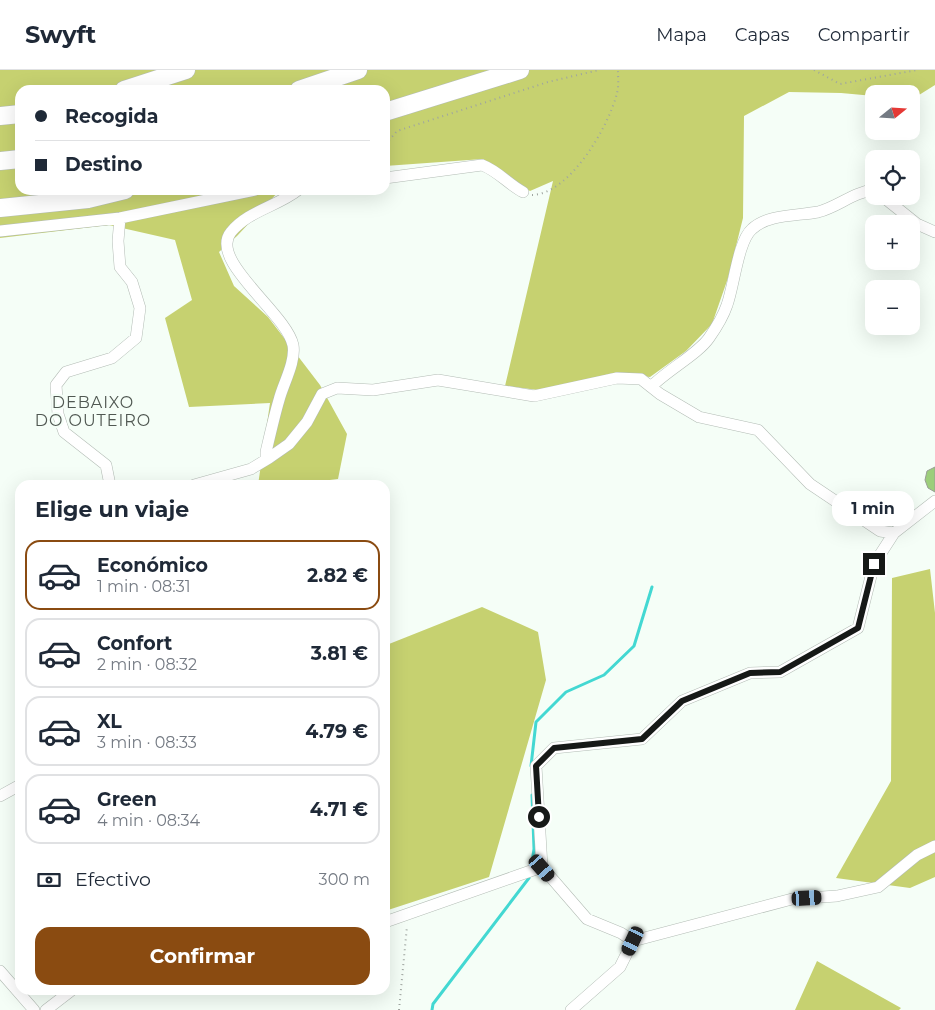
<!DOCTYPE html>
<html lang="es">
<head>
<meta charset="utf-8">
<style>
	:root { --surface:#fff; --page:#f6f6f7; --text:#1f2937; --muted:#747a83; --line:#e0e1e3; --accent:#8a4b11 }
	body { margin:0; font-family:Montserrat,sans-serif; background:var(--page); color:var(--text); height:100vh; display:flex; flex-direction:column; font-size:19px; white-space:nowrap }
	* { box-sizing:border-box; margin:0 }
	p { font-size:16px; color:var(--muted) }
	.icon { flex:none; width:28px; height:28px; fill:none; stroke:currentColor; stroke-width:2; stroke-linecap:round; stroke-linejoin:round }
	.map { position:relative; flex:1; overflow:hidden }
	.side { position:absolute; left:15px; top:410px; width:375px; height:515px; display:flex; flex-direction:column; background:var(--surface); border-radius:15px; box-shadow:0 5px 20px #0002 }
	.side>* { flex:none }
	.top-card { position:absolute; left:15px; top:15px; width:375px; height:110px; border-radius:15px; box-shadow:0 5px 20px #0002; display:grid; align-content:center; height:110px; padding:0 20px; background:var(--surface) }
	.needle { width:32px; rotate:72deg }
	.controls { position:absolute; left:865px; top:15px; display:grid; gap:10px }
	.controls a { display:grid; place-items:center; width:55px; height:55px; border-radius:10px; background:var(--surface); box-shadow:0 5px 20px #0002; font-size:25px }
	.end { position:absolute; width:22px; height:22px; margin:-11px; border:6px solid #161917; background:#fff; box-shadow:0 0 0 2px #fff }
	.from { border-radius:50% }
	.bubble { position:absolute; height:35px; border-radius:15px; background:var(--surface); box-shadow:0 5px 20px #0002; font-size:16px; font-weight:700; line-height:35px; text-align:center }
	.car { position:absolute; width:15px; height:30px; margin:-15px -8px; border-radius:6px; box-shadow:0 0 4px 1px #0007; background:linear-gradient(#222 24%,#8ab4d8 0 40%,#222 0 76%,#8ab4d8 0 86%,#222 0) }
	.top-card b { display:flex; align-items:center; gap:18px; height:48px; font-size:19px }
	.top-card b+b { border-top:1px solid var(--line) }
	.top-card i { width:12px; height:12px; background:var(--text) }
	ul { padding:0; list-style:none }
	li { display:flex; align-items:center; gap:15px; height:70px; margin:0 10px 8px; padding:0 10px; border:2px solid var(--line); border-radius:15px }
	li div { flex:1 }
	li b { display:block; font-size:19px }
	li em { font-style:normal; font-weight:700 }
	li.current { border-color:var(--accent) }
	li>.icon { width:45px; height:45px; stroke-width:1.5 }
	h2 { padding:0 20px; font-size:22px; line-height:60px }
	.pay { display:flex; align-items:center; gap:12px; height:55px; padding:0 20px; font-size:19px }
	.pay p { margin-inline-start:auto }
	.action { display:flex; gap:10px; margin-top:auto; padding:10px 20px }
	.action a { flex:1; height:58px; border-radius:15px; background:var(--accent); color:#fff; font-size:20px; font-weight:700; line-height:58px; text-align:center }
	header { display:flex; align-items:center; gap:30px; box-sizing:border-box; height:70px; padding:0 25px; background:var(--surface); border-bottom:1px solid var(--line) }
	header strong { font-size:24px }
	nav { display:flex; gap:28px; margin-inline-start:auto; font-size:18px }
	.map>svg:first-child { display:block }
	.forest { fill:#c6d170 }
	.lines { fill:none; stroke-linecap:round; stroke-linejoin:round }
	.stream { stroke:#43d8d2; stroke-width:3 }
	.building { fill:#9cce7a; stroke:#989e95 }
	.minor-casing { stroke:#b3bcb5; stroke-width:12 }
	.highway-casing { stroke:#b3bcb5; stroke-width:19 }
	.path { stroke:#9fa5a0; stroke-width:2; stroke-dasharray:1 4; stroke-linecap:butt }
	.minor { stroke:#fff; stroke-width:11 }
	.highway { stroke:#fff; stroke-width:18 }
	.route { stroke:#161917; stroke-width:6 }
	.labels { text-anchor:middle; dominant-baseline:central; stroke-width:4.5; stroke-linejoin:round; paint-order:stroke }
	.neighbourhood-label { font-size:16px; letter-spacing:1px; fill:#505852; stroke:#f5fef7 }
</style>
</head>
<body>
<header>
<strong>Swyft</strong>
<nav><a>Mapa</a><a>Capas</a><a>Compartir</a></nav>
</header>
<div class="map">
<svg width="935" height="940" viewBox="0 0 935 940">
	<rect width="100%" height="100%" fill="#f5fef7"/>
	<path class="forest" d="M0 0H935V15L911 30V24H874V26L841 23 789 22 744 46 743 148 728 208 712 254 686 281 650 307 613 303 546 321 505 316 553 111 530 121 483 89 385 96V20H20V120H280L237 166 219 182 234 216 268 247 320 315 347 364 338 409 289 415H258L270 333 189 337 165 248 192 230 175 170 109 155 0 168Z
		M930 499 935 543V807L910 818 836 808 891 711 892 508Z
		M482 537 538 562 546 610 489 807 385 841V572L389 574Z
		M817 891 901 938 899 940H795Z"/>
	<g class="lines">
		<path class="stream" d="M531 696 536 652 566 622 604 605 634 576 652 517
			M532 792 534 779 532 725
			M432 940 433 934 529 808"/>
	</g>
	<path class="building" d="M935 397V422L928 418 925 410 927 401Z"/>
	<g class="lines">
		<defs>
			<path id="minor" d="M385 108 482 95C498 101 508 114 523 122
				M882 126 917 154 935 162
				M0 161 120 148 255 120
				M651 317C666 301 698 284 709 268 716 258 723 247 727 235 734 216 738 171 752 159 768 144 797 146 818 142 838 137 853 122 874 120
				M266 389V382C270 365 274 347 279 330 283 314 296 292 293 275 286 243 208 190 231 162 248 141 278 136 298 120
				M110 415 106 395 64 362 58 344 56 315 66 302 112 288 136 268 140 238 132 212 120 197 118 171 120 148
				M194 415 251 399 269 388 289 374 307 352 322 324 337 318 373 320 438 310 534 326 617 308 641 309 660 324 699 347 758 360 810 414 880 461 894 463
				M0 726 20 715
				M385 852 542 797
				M633 871 621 863 587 849 542 797 536 696 554 678 642 669 682 631 750 603 780 602 858 558 874 494 894 463 935 431
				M0 901 34 940
				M46 940 72 920
				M571 940 620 897 633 871 792 829 837 826 878 817 917 785 935 776"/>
			<path id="highway" d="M124 20 186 0
				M299 20 358 0
				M385 42 520 0
				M0 46 20 44
				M0 91 20 89
				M0 138 88 129 125 120"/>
		</defs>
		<use href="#minor" class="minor-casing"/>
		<use href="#highway" class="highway-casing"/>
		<path class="path" d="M814 0 840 14 917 0
			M385 89V75L397 61 548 12 599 0
			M532 125C570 124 609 56 617 23 619 16 618 7 618 0
			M399 940 407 856"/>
		<use href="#minor" class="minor"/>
		<use href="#highway" class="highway"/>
	</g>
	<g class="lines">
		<path class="route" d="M539 747 536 696 554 678 642 669 682 631 750 603 780 602 858 558 874 494"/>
	</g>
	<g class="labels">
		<g class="neighbourhood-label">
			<text x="93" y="332">DEBAIXO<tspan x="93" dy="18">DO OUTEIRO</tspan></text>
		</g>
	</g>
</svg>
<div class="controls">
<a><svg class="needle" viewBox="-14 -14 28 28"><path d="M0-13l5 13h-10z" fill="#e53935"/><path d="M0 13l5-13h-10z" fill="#747a83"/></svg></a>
<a><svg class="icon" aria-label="locate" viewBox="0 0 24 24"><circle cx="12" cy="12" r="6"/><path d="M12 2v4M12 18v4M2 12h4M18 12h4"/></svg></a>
<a>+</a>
<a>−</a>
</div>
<i class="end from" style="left:539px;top:747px"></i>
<i class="end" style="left:874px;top:494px"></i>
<div class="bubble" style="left:832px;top:421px;width:82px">1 min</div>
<i class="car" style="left:542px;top:798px;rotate:139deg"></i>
<i class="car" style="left:807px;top:828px;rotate:87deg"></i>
<i class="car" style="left:633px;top:871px;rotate:205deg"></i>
<div class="top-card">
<b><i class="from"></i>Recogida</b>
<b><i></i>Destino</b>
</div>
<section class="side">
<h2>Elige un viaje</h2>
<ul>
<li class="current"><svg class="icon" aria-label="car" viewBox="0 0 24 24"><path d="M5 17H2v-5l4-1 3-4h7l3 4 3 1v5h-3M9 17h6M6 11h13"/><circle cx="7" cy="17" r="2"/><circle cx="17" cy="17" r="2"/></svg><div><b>Económico</b><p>1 min · 08:31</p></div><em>2.82 €</em></li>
<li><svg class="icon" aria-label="car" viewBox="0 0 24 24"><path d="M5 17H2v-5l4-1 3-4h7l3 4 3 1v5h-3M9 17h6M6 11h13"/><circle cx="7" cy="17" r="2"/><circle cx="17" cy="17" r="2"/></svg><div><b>Confort</b><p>2 min · 08:32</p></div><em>3.81 €</em></li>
<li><svg class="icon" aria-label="car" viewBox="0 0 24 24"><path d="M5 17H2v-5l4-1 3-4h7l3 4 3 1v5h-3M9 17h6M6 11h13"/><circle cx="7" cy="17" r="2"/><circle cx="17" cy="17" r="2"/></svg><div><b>XL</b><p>3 min · 08:33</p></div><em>4.79 €</em></li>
<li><svg class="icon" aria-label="car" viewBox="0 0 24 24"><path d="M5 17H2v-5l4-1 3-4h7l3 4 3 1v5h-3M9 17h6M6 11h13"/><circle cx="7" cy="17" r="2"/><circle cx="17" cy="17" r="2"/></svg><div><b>Green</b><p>4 min · 08:34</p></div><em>4.71 €</em></li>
</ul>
<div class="pay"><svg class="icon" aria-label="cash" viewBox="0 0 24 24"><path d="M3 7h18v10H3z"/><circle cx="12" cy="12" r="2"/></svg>Efectivo<p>300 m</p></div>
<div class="action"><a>Confirmar</a></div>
</section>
</div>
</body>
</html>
